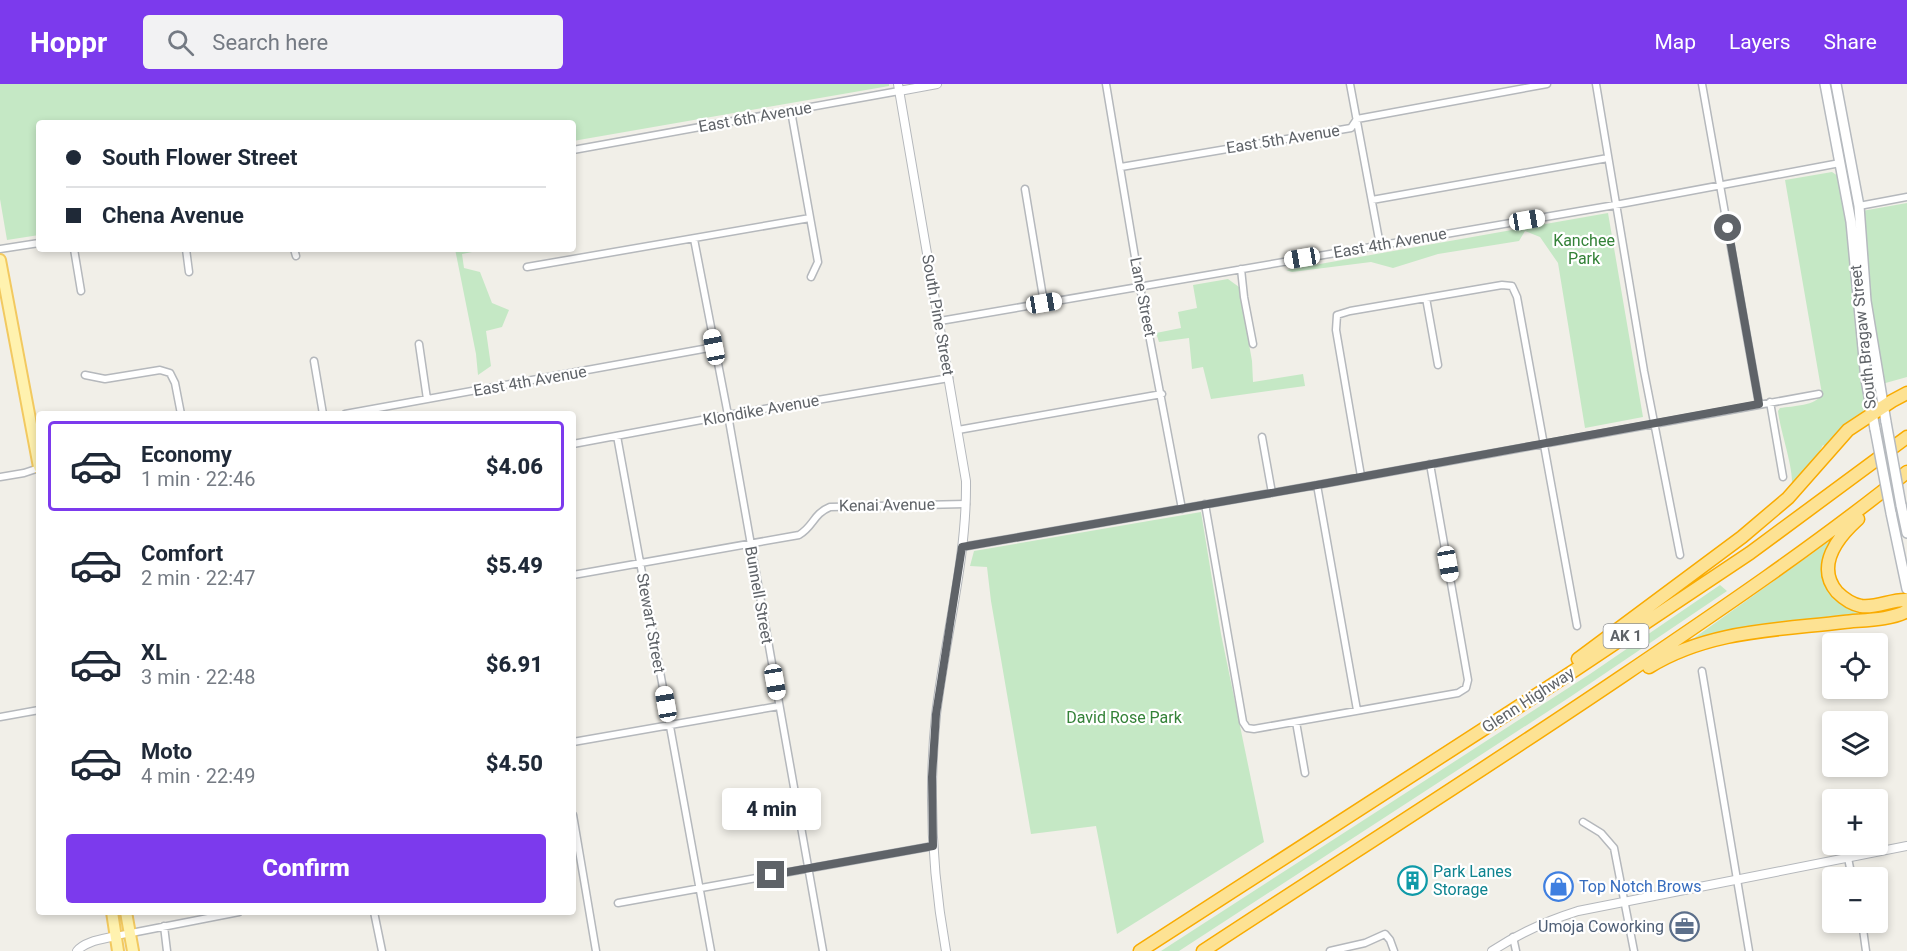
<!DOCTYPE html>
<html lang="en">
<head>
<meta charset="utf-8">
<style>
	:root { --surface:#fff; --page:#f2f2f3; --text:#1f2937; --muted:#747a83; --line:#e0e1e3; --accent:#7c3aed }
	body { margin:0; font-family:Roboto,sans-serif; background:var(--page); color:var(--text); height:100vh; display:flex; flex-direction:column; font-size:22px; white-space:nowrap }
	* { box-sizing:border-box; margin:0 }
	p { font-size:20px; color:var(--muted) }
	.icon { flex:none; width:33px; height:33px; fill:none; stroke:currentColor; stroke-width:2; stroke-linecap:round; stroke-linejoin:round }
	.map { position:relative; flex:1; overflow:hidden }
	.details { position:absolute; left:36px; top:327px; width:540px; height:504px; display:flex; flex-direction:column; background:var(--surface); border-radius:6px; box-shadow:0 3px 9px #0003 }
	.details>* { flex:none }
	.top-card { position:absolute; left:36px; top:36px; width:540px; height:132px; border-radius:6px; box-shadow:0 3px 9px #0003; display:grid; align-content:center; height:132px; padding:0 30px; background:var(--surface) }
	.tools { position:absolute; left:1822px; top:549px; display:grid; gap:12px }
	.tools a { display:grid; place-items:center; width:66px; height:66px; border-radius:6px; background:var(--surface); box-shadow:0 3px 9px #0003; font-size:30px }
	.end { position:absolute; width:27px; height:27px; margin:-14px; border:8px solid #5f6368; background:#fff; box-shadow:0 0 0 3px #fff }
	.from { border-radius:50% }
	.bubble { position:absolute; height:42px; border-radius:6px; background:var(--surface); box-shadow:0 3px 9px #0003; font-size:20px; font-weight:800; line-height:42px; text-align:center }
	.car { position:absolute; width:18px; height:36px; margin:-18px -9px; border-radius:8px; box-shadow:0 0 4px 2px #0007; background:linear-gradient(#fff 24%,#345 0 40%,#fff 0 76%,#345 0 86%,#fff 0) }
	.top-card b { display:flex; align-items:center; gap:21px; height:57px; font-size:22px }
	.top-card b+b { border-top:2px solid var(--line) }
	.top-card i { width:15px; height:15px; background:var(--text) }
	ul { padding:10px 0 0; list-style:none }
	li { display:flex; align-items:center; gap:18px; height:90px; margin:0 12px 9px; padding:0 18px; border:3px solid transparent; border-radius:6px }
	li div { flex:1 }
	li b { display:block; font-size:22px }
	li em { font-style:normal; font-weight:800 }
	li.current { border-color:var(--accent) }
	li>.icon { width:54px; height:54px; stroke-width:1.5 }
	.button { display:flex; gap:12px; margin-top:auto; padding:12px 30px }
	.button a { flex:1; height:69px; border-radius:6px; background:var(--accent); color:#fff; font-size:24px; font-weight:800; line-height:69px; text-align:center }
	header { display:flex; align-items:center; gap:36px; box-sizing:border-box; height:84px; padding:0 30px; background:var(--accent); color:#fff }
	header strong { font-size:28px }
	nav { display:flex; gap:33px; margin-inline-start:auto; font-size:21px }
	.search { width:420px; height:54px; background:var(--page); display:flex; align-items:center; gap:15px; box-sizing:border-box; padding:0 21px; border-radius:6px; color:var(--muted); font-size:22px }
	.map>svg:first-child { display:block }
	.green { fill:#c5e8c5 }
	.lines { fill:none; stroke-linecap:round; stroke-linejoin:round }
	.minor-casing { stroke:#b5b8bc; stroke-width:9 }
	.tertiary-casing { stroke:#b5b8bc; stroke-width:10 }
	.secondary-casing { stroke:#b6babf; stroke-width:12 }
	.primary-casing { stroke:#f2c960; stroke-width:14 }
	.motorway-casing { stroke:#f9ab00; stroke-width:15 }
	.minor { stroke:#fff; stroke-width:6 }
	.tertiary { stroke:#fff; stroke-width:8 }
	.secondary { stroke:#fff; stroke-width:9 }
	.primary { stroke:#fff2af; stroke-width:10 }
	.motorway { stroke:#fde293; stroke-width:12 }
	.secondary-bridge-casing { stroke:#b6babf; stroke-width:12; stroke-linecap:butt }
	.secondary-bridge { stroke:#fff; stroke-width:9 }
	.route { stroke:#5f6368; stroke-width:8 }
	.labels { text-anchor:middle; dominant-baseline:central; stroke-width:4.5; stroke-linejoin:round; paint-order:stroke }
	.shield { fill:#fff; stroke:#8f9295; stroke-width:1.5 }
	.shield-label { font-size:15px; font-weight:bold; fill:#5f6368 }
	.street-label { font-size:16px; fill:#5f6368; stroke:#fff }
	.park-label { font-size:16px; fill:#348238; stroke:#fff }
	.culture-label { font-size:16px; fill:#0d838f; stroke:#fff; text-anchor:start }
	.shop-label { font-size:16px; fill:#366cbe; stroke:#fff; text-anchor:start }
	.service-label { font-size:16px; fill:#4e5e75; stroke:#fff; text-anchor:end }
</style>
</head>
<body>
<header>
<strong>Hoppr</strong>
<div class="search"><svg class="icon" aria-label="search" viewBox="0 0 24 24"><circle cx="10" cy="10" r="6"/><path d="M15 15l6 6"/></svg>Search here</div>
<nav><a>Map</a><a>Layers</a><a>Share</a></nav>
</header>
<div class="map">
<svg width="1907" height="867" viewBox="0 0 1907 867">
	<rect width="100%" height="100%" fill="#f1efe8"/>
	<path class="green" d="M0 0H889V2L573 57V39H39V151L7 156 0 115Z
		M1832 88 1838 92 1845 130 1907 119V293L1864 305 1865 319 1863 329 1827 364 1823 361 1810 385 1791 404C1796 390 1780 347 1778 327L1780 324C1793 322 1816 322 1822 310L1785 96Z
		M1608 129 1643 333 1585 344 1558 179 1540 153 1525 147 1519 157 1438 170 1393 184 1371 178 1292 188 1286 186Z
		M455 165H474L472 168 462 170 464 184 480 188 492 219 509 226 502 243 486 247 491 282 478 291 476 270Z
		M1228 195 1239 203 1252 277 1253 298 1303 290 1305 302 1211 315 1203 283 1192 285 1189 254 1159 258 1156 249 1181 244 1178 228 1197 224 1193 201Z
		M1201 428 1221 550 1264 758 1117 850 1096 742 1031 750 991 517 987 483 970 482 974 467Z
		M1835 453C1809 497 1825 517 1871 528L1757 541 1724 547 1690 557Z
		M1720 501 1727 507 1570 613 1179 867H1161L1590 590Z"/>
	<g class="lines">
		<defs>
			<path id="minor" d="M1106 0 1140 203 1182 425
				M1350 0 1380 161
				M1596 0 1644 287 1680 471
				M1702 0 1759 320
				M791 27 818 178 811 193
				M573 66 899 7
				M1121 83 1351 44 1357 35 1547 0
				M1025 105 1044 219
				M1372 116 1608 74
				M1859 122 1907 113
				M694 155 728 331 823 867
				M0 165 39 159
				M74 165 81 207
				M186 165 189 188
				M294 165 296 172
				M527 183 810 134
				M1241 185 1244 213 1253 260
				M1426 214 1438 281
				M940 237 1615 121 1840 79
				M419 260 427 315
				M314 277 323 330
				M85 291 105 295 160 286 170 289 175 299 181 330
				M1770 318 1783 393
				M345 330 714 263
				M958 346 1162 310
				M617 352 711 867
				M1262 353 1272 409
				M573 360 728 331 949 294
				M1361 392 1336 246 1337 231 1350 227 1502 201 1512 202 1517 213 1577 542
				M0 393 24 389 39 384
				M1317 401 1357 626
				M1205 420 1243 638 1247 644 1254 645 1458 609 1466 604 1468 596 1430 380
				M962 463 1317 401 1819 310
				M573 491 799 451C814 442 813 430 830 423L966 420
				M1702 587 1749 867
				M0 633 39 626
				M1296 638 1305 689
				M573 658 779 622
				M573 731 596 867
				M1583 738 1601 749 1614 764 1634 867
				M1848 774 1852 794
				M618 819 933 762
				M374 828 382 867
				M1862 838 1866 867
				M164 842 167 867
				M116 852 239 828
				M1513 853 1516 867
				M1330 867 1365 859 1385 850 1390 856 1394 867"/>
			<path id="tertiary" d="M898 0 966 397C967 476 945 553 936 631 928 710 932 789 946 867
				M899 7 937 0
				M77 867C85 857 104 855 116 852
				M1492 867C1521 848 1546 837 1578 827L1907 762"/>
			<path id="secondary" d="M1825 0 1851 138 1866 296 1875 345
				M1836 0 1859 122 1866 217 1886 338
				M1901 421 1907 449
				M1891 429 1907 505"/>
			<path id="primary" d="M0 176 39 383
				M112 828 118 867
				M126 828 133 867"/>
			<path id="motorway" d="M1858 435C1838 453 1815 482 1837 508 1844 515 1851 520 1861 522 1878 524 1891 515 1907 516
				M1578 575 1742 453 1788 414 1848 346 1892 317 1907 309
				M1649 583C1709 546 1778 546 1844 538 1862 536 1892 536 1907 527
				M1140 867 1572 588 1750 469 1907 353
				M1203 867C1343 775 1485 685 1624 591 1720 526 1816 461 1907 388"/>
		</defs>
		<use href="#minor" class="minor-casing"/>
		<use href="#tertiary" class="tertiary-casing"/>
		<use href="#secondary" class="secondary-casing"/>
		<use href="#primary" class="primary-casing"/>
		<use href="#motorway" class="motorway-casing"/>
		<use href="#minor" class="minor"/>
		<use href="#tertiary" class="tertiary"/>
		<use href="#secondary" class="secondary"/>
		<use href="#primary" class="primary"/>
		<use href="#motorway" class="motorway"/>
		<defs>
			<path id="secondary-bridge" d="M1886 338 1901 421
				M1875 345 1891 429"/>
		</defs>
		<use href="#secondary-bridge" class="secondary-bridge-casing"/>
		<use href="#secondary-bridge" class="secondary-bridge"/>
	</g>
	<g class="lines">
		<path class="route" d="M771 791 933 762 932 693 936 630 962 463 1317 401 1759 320 1728 144"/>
	</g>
	<defs>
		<symbol id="building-ring" viewBox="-11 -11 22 22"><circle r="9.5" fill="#fff" stroke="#0f9aa8" stroke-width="1.5"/><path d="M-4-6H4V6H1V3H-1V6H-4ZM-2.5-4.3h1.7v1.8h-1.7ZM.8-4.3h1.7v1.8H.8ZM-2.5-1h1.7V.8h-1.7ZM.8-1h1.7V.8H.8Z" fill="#0f9aa8"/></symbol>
		<symbol id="shop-ring" viewBox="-11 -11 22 22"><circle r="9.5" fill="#fff" stroke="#3f7fe0" stroke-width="1.5"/><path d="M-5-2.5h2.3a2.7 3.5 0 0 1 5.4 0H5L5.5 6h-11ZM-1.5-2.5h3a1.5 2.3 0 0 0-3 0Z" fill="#3f7fe0"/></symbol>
		<symbol id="office-ring" viewBox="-11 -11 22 22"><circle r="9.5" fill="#fff" stroke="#5c6f8a" stroke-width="1.5"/><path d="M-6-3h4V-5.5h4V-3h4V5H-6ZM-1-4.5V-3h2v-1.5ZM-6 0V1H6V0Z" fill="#5c6f8a"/></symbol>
	</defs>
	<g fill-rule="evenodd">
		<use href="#building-ring" x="1396" y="780" width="33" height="33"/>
		<use href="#shop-ring" x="1542" y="786" width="33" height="33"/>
		<use href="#office-ring" x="1668" y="826" width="33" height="33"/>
	</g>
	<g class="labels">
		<rect class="shield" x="1603.5" y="540" width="45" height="24" rx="4.5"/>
		<g class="shield-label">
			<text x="1626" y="552">AK 1</text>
		</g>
		<g class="street-label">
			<text transform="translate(755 33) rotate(-10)">East 6th Avenue</text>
			<text transform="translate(1283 55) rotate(-9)">East 5th Avenue</text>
			<text transform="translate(1390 159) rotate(-10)">East 4th Avenue</text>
			<text transform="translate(1143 213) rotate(79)">Lane Street</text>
			<text transform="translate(938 231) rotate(80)">South Pine Street</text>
			<text transform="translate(1863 253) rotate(-96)">South Bragaw Street</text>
			<text transform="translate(530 297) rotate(-10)">East 4th Avenue</text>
			<text transform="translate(761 326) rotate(-10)">Klondike Avenue</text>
			<text transform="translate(887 421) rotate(-1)">Kenai Avenue</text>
			<text transform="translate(759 511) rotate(80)">Bunnell Street</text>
			<text transform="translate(651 539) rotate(80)">Stewart Street</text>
			<text transform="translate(1528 616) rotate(-33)">Glenn Highway</text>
		</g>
		<g class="park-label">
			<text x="1584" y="156">Kanchee<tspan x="1584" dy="18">Park</tspan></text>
			<text x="1124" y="633">David Rose Park</text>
		</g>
		<g class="culture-label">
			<text x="1433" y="787">Park Lanes<tspan x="1433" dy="18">Storage</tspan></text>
		</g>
		<g class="shop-label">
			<text x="1579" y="802">Top Notch Brows</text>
		</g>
		<g class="service-label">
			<text x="1664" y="842">Umoja Coworking</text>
		</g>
	</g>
</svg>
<div class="tools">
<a><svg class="icon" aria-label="locate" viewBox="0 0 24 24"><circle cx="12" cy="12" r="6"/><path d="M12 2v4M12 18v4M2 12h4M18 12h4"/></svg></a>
<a><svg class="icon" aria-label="layers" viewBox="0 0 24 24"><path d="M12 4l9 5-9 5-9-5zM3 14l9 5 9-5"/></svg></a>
<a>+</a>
<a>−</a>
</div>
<i class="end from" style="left:1728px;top:144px"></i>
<i class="end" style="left:771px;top:791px"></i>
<div class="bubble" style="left:722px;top:704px;width:99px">4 min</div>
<i class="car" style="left:1527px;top:136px;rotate:81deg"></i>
<i class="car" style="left:1302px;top:174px;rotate:260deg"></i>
<i class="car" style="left:1044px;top:219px;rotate:81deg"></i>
<i class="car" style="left:714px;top:263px;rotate:349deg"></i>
<i class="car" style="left:1448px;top:480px;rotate:170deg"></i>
<i class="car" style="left:775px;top:598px;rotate:170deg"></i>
<i class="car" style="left:666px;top:620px;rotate:350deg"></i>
<div class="top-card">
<b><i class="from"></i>South Flower Street</b>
<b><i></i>Chena Avenue</b>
</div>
<section class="details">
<ul>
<li class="current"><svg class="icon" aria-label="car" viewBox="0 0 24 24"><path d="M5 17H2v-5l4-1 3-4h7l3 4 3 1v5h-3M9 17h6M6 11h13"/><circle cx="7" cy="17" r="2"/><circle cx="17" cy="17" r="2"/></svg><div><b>Economy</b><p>1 min · 22:46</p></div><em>$4.06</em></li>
<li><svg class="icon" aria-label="car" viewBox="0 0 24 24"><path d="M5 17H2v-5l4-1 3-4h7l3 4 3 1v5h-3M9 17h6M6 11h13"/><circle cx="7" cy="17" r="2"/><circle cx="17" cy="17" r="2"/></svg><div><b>Comfort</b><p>2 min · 22:47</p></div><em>$5.49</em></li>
<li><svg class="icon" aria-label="car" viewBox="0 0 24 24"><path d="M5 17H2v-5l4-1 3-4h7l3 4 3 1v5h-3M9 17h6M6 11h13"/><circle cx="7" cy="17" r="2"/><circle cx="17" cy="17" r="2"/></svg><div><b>XL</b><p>3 min · 22:48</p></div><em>$6.91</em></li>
<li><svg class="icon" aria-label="car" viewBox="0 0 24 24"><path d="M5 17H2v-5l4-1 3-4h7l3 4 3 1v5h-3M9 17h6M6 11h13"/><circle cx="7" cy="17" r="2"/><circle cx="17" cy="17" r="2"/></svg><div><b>Moto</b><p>4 min · 22:49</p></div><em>$4.50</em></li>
</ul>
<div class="button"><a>Confirm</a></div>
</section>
</div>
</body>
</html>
